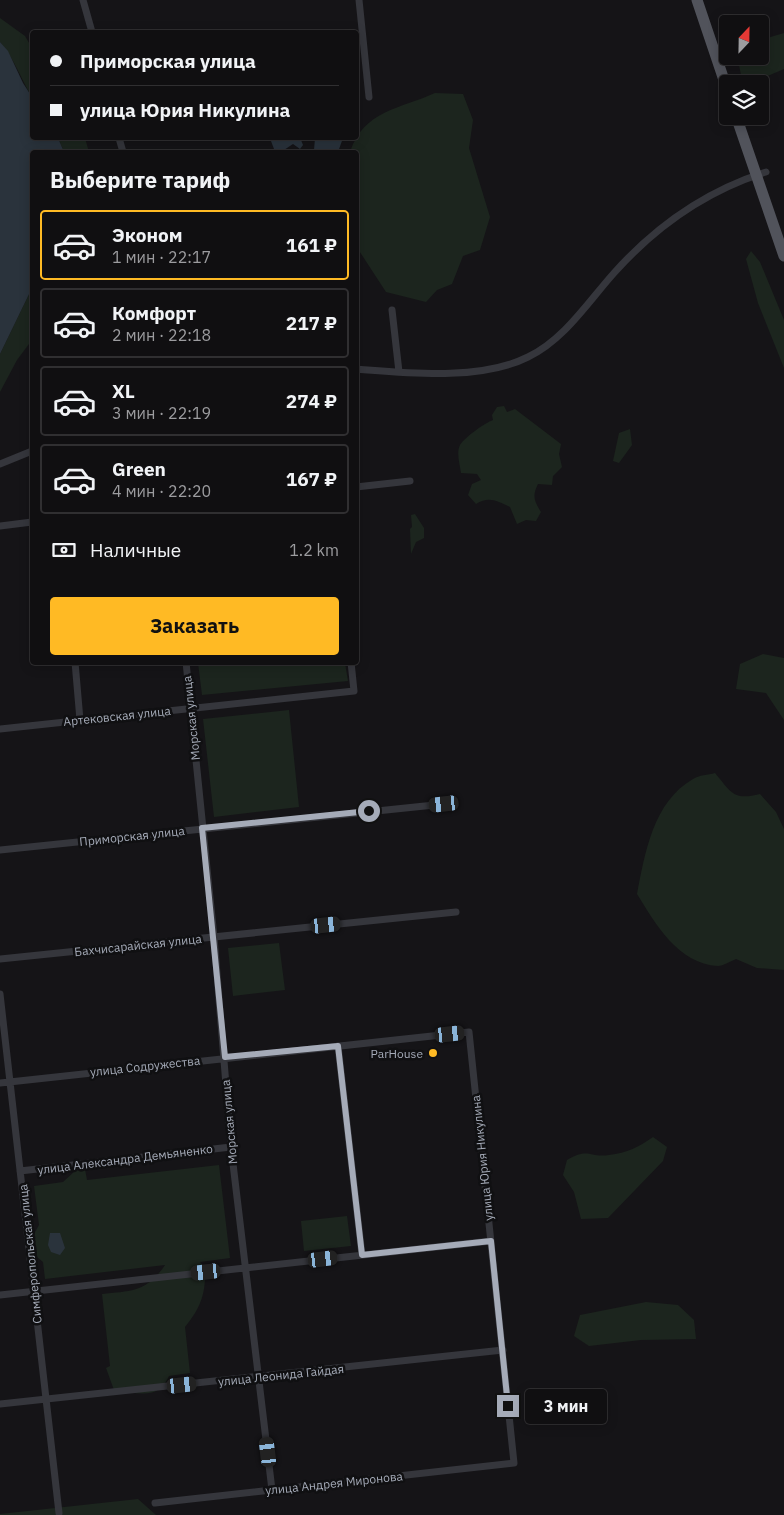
<!DOCTYPE html>
<html lang="ru">
<head>
<meta charset="utf-8">
<style>
	:root { --surface:#100f11; --page:#19181a; --text:#f1f3f6; --muted:#9c9c9f; --line:#302f31; --accent:#ffba24 }
	body { margin:0; font-family:"IBM Plex Sans",sans-serif; background:var(--page); color:var(--text); height:100vh; display:flex; flex-direction:column; font-size:19px; white-space:nowrap }
	* { box-sizing:border-box; margin:0 }
	p { font-size:16px; color:var(--muted) }
	.icon { flex:none; width:28px; height:28px; fill:none; stroke:currentColor; stroke-width:2; stroke-linecap:round; stroke-linejoin:round }
	.map { position:relative; flex:1; overflow:hidden }
	.side { position:absolute; left:30px; top:150px; width:329px; height:515px; display:flex; flex-direction:column; background:var(--surface); border-radius:5px; box-shadow:0 2px 12px #0003,0 0 0 1px var(--line) }
	.side>* { flex:none }
	.top-card { position:absolute; left:30px; top:30px; width:329px; height:110px; border-radius:5px; box-shadow:0 2px 12px #0003,0 0 0 1px var(--line); display:grid; align-content:center; height:110px; padding:0 20px; background:var(--surface) }
	.needle { width:32px; rotate:22deg }
	.controls { position:absolute; left:719px; top:15px; display:grid; gap:10px }
	.controls a { display:grid; place-items:center; width:50px; height:50px; border-radius:5px; background:var(--surface); box-shadow:0 2px 12px #0003,0 0 0 1px var(--line); font-size:25px }
	.end { position:absolute; width:22px; height:22px; margin:-11px; border:6px solid #a5abb8; background:#111; box-shadow:0 0 0 2px #111 }
	.from { border-radius:50% }
	.bubble { position:absolute; height:35px; border-radius:5px; background:var(--surface); box-shadow:0 2px 12px #0003,0 0 0 1px var(--line); font-size:16px; font-weight:800; line-height:35px; text-align:center }
	.car { position:absolute; width:15px; height:30px; margin:-15px -8px; border-radius:6px; box-shadow:0 0 4px 1px #0007; background:linear-gradient(#222 24%,#8ab4d8 0 40%,#222 0 76%,#8ab4d8 0 86%,#222 0) }
	.top-card b { display:flex; align-items:center; gap:18px; height:48px; font-size:19px }
	.top-card b+b { border-top:1px solid var(--line) }
	.top-card i { width:12px; height:12px; background:var(--text) }
	ul { padding:0; list-style:none }
	li { display:flex; align-items:center; gap:15px; height:70px; margin:0 10px 8px; padding:0 10px; border:2px solid var(--line); border-radius:5px }
	li div { flex:1 }
	li b { display:block; font-size:19px }
	li em { font-style:normal; font-weight:800 }
	li.selected { border-color:var(--accent) }
	li>.icon { width:45px; height:45px; stroke-width:1.5 }
	h2 { padding:0 20px; font-size:22px; line-height:60px }
	.pay { display:flex; align-items:center; gap:12px; height:55px; padding:0 20px; font-size:19px }
	.pay p { margin-inline-start:auto }
	.button { display:flex; gap:10px; margin-top:auto; padding:10px 20px }
	.button a { flex:1; height:58px; border-radius:5px; background:var(--accent); color:#111; font-size:20px; font-weight:800; line-height:58px; text-align:center }
	.map>svg:first-child { display:block }
	.green { fill:#1c251e }
	.water { fill:#2a333c }
	.lines { fill:none; stroke-linecap:round; stroke-linejoin:round }
	.street { stroke:#35363c; stroke-width:7 }
	.primary { stroke:#51535b; stroke-width:11 }
	.route { stroke:#a5abb8; stroke-width:6 }
	.poi-dot { fill:#ffba24; stroke:#101012; stroke-width:2 }
	.labels { text-anchor:middle; dominant-baseline:central; stroke-width:5; stroke-linejoin:round; paint-order:stroke }
	.street-label { font-size:12px; fill:#a5abb8; stroke:#101012 }
	.poi-label { font-size:12px; fill:#a5abb8; stroke:#101012; text-anchor:end }
</style>
</head>
<body>
<div class="map">
<svg width="784" height="1515" viewBox="0 0 784 1515">
	<rect width="100%" height="100%" fill="#151417"/>
	<path class="green" d="M0 18 25 36 32 48V97C21 79 14 58 0 42Z
		M784 33V69L749 84H743L737 56H760V40Z
		M435 93 463 94 473 120 469 148 490 217 480 250 463 256 452 284 437 290 426 302 386 292 356 246V152H350C364 110 400 109 435 93Z
		M58 138H85L89 152H64Z
		M751 251 760 262 784 320V368L758 303 746 259Z
		M32 288V340L17 360 0 392V354Z
		M504 406 507 412 515 409 561 444 559 454 562 467 553 476 552 485 538 484C532 496 534 501 541 512L536 521 526 520 517 524 510 507C497 501 489 496 476 504L468 495 472 484 481 480 477 474 461 473C460 465 456 453 460 445 465 437 485 423 493 420L492 415 497 407Z
		M630 429 632 445 619 463 613 461 619 433Z
		M415 514 424 528V538L416 542 411 554 410 529 412 527 411 515Z
		M763 654 784 658V720L766 693 736 689 740 664Z
		M198 663H345L348 681 202 695Z
		M289 710 299 807 214 817 203 719Z
		M715 773C731 792 733 801 760 794L776 812 784 829V970L757 968 736 959C731 961 723 966 718 966 678 964 655 923 637 894 645 853 653 802 693 779 699 775 708 775 715 773Z
		M279 943 285 990 233 996 228 948Z
		M653 1137 667 1147 663 1161 608 1218 581 1219 574 1192 563 1175 567 1160C589 1147 589 1158 609 1155 627 1153 639 1147 653 1137Z
		M219 1165 230 1258 200 1262 205 1268C206 1293 201 1308 185 1327L190 1373 169 1376C158 1402 136 1392 114 1390L106 1368 110 1366 102 1294C131 1291 147 1292 165 1265L45 1279 43 1262 37 1257 34 1234 39 1225 34 1186 63 1182 75 1171 85 1169 87 1180Z
		M347 1216 351 1246 304 1251 301 1221Z
		M646 1302 678 1305 694 1320 696 1339 641 1340 589 1346 574 1336 580 1315Z
		M138 1499 156 1515H0V1514Z"/>
	<path class="water" d="M0 42 8 51 23 83 32 97V138H58L64 152H32V288L0 354Z
		M274 138H308L301 140 303 145 300 149 293 144 281 152 274 149 271 141Z
		M315 138H343L338 152H306L314 150Z
		M50 1233H60L65 1248 60 1255 51 1252 48 1245Z"/>
	<g class="lines">
		<path class="street" d="M83 0 92 32
			M359 0 369 97
			M119 138 123 152
			M392 310 399 372
			M356 369C408 373 480 381 528 357 564 340 588 302 614 273 656 226 706 191 766 172
			M0 464 32 451
			M356 487 410 481
			M0 526 32 522
			M75 662 80 720
			M186 662 214 937 231 1147 272 1490
			M0 729 354 691 351 662
			M0 850 444 804
			M0 959 456 912
			M0 994 59 1513
			M338 1046 362 1255
			M0 1083 469 1032 514 1463 155 1503
			M20 1171 231 1147
			M0 1295 491 1241
			M0 1404 503 1350"/>
		<path class="primary" d="M697 0 728 92
			M736 116 784 256"/>
	</g>
	<g class="lines">
		<path class="route" d="M369 811 202 828 225 1057 338 1046 362 1255 491 1241 508 1406"/>
	</g>
	<circle class="poi-dot" cx="433" cy="1053" r="5"/>
	<g class="labels">
		<g class="street-label">
			<text transform="translate(117 716) rotate(-6)">Артековская улица</text>
			<text transform="translate(191 718) rotate(-96)">Морская улица</text>
			<text transform="translate(132 836) rotate(-6)">Приморская улица</text>
			<text transform="translate(138 945) rotate(-6)">Бахчисарайская улица</text>
			<text transform="translate(145 1066) rotate(-6)">улица Содружества</text>
			<text transform="translate(229 1122) rotate(-95)">Морская улица</text>
			<text transform="translate(482 1158) rotate(-96)">улица Юрия Никулина</text>
			<text transform="translate(125 1159) rotate(-7)">улица Александра Демьяненко</text>
			<text transform="translate(30 1254) rotate(-96)">Симферопольская улица</text>
			<text transform="translate(281 1375) rotate(-6)">улица Леонида Гайдая</text>
			<text transform="translate(334 1483) rotate(-6)">улица Андрея Миронова</text>
		</g>
		<g class="poi-label">
			<text x="423" y="1053">ParHouse</text>
		</g>
	</g>
</svg>
<div class="controls">
<a><svg class="needle" viewBox="-14 -14 28 28"><path d="M0-13l5 13h-10z" fill="#e53935"/><path d="M0 13l5-13h-10z" fill="#9c9c9f"/></svg></a>
<a><svg class="icon" aria-label="layers" viewBox="0 0 24 24"><path d="M12 4l9 5-9 5-9-5zM3 14l9 5 9-5"/></svg></a>
</div>
<i class="end from" style="left:369px;top:811px"></i>
<i class="end" style="left:508px;top:1406px"></i>
<div class="bubble" style="left:525px;top:1389px;width:82px">3 мин</div>
<i class="car" style="left:444px;top:804px;rotate:264deg"></i>
<i class="car" style="left:326px;top:925px;rotate:84deg"></i>
<i class="car" style="left:450px;top:1034px;rotate:84deg"></i>
<i class="car" style="left:323px;top:1259px;rotate:83deg"></i>
<i class="car" style="left:206px;top:1272px;rotate:264deg"></i>
<i class="car" style="left:182px;top:1385px;rotate:84deg"></i>
<i class="car" style="left:268px;top:1452px;rotate:353deg"></i>
<div class="top-card">
<b><i class="from"></i>Приморская улица</b>
<b><i></i>улица Юрия Никулина</b>
</div>
<section class="side">
<h2>Выберите тариф</h2>
<ul>
<li class="selected"><svg class="icon" aria-label="car" viewBox="0 0 24 24"><path d="M5 17H2v-5l4-1 3-4h7l3 4 3 1v5h-3M9 17h6M6 11h13"/><circle cx="7" cy="17" r="2"/><circle cx="17" cy="17" r="2"/></svg><div><b>Эконом</b><p>1 мин · 22:17</p></div><em>161 ₽</em></li>
<li><svg class="icon" aria-label="car" viewBox="0 0 24 24"><path d="M5 17H2v-5l4-1 3-4h7l3 4 3 1v5h-3M9 17h6M6 11h13"/><circle cx="7" cy="17" r="2"/><circle cx="17" cy="17" r="2"/></svg><div><b>Комфорт</b><p>2 мин · 22:18</p></div><em>217 ₽</em></li>
<li><svg class="icon" aria-label="car" viewBox="0 0 24 24"><path d="M5 17H2v-5l4-1 3-4h7l3 4 3 1v5h-3M9 17h6M6 11h13"/><circle cx="7" cy="17" r="2"/><circle cx="17" cy="17" r="2"/></svg><div><b>XL</b><p>3 мин · 22:19</p></div><em>274 ₽</em></li>
<li><svg class="icon" aria-label="car" viewBox="0 0 24 24"><path d="M5 17H2v-5l4-1 3-4h7l3 4 3 1v5h-3M9 17h6M6 11h13"/><circle cx="7" cy="17" r="2"/><circle cx="17" cy="17" r="2"/></svg><div><b>Green</b><p>4 мин · 22:20</p></div><em>167 ₽</em></li>
</ul>
<div class="pay"><svg class="icon" aria-label="cash" viewBox="0 0 24 24"><path d="M3 7h18v10H3z"/><circle cx="12" cy="12" r="2"/></svg>Наличные<p>1.2 km</p></div>
<div class="button"><a>Заказать</a></div>
</section>
</div>
</body>
</html>
